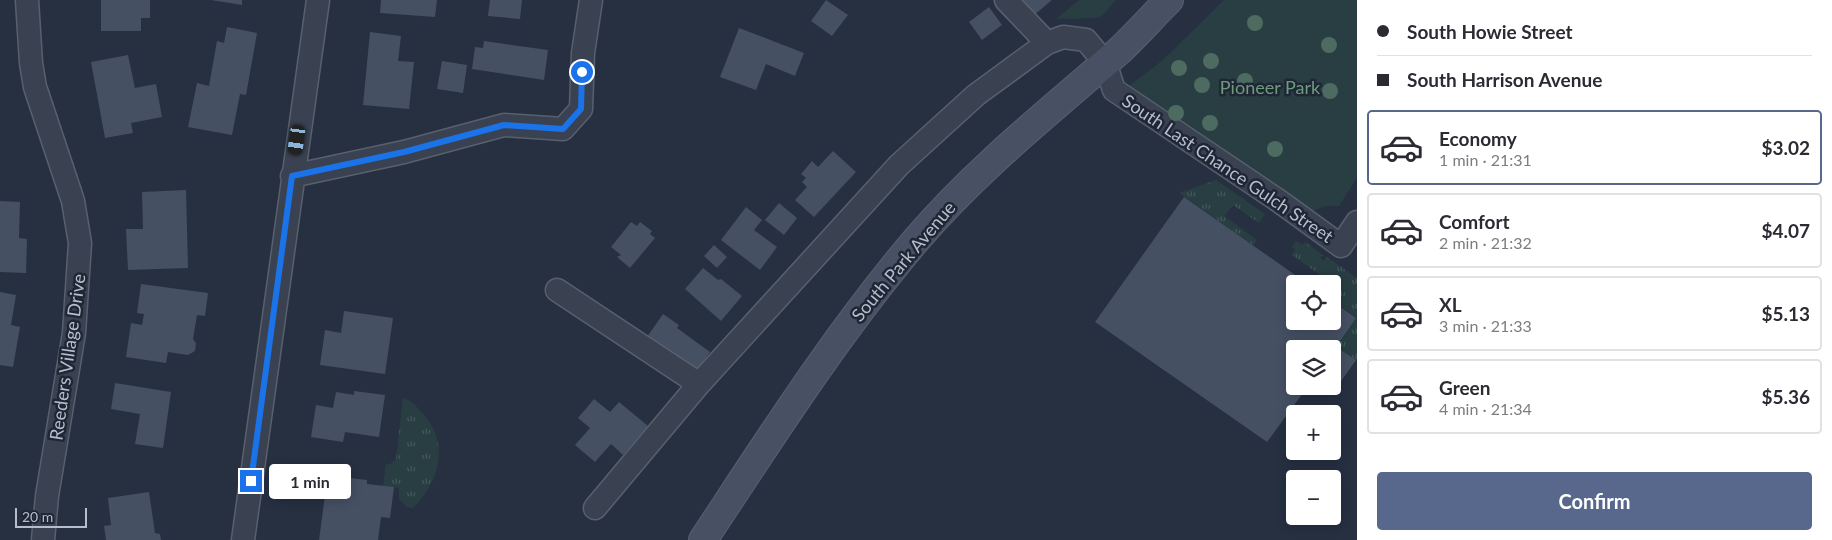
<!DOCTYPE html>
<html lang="en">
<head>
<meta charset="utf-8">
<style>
	:root { --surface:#fff; --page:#f2f2f3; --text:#2b2b33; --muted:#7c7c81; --line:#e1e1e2; --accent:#58688c }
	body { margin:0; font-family:Lato,sans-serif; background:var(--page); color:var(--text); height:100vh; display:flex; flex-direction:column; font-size:19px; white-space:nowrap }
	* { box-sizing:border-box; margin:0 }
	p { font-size:16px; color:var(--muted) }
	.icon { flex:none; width:28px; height:28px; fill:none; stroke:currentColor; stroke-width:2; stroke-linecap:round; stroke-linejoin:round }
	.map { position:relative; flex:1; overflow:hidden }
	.drawer { display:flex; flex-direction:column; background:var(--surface); width:475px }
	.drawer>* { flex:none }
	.top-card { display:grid; align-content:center; height:110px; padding:0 20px; background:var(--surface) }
	.controls { position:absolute; left:1286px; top:275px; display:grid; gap:10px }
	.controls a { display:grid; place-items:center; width:55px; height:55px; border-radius:5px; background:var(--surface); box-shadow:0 2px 12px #0003; font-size:25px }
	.scale { position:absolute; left:15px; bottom:12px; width:72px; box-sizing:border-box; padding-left:5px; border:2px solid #b7becb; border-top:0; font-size:14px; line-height:18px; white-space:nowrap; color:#b7becb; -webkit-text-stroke:4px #1f2736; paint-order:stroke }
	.end { position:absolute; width:22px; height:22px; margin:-11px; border:6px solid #1a73e8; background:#fff; box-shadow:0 0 0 2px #fff }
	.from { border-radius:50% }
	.bubble { position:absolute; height:35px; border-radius:5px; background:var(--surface); box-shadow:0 2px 12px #0003; font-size:16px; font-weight:700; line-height:35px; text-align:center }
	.car { position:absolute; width:15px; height:30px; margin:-15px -8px; border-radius:6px; box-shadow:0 0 4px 1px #0007; background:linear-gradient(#222 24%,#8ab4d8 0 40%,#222 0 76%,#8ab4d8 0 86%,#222 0) }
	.top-card b { display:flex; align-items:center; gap:18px; height:48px; font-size:19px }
	.top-card b+b { border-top:1px solid var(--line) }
	.top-card i { width:12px; height:12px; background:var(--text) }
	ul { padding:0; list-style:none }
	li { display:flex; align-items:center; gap:15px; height:75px; margin:0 10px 8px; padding:0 10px; border:2px solid var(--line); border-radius:5px }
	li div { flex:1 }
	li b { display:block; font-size:19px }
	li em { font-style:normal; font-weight:700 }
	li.active { border-color:var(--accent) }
	li>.icon { width:45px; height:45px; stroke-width:1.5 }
	.cta { display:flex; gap:10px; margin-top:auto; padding:10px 20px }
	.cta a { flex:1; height:58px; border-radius:5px; background:var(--accent); color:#fff; font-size:20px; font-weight:700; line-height:58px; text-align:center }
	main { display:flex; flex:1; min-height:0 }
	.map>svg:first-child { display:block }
	.grass { fill:url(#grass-tufts) }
	.green { fill:#283e42 }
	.building { fill:#455063 }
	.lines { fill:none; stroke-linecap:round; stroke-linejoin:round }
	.street-casing { stroke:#58606e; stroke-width:25 }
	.secondary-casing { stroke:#58606e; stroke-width:30 }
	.street { stroke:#3a4251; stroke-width:22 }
	.secondary { stroke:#485164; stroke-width:28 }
	.tree { fill:#4e6b61 }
	.route { stroke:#1a73e8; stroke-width:6 }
	.labels { text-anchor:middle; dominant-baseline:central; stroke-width:5; stroke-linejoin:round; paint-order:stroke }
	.park-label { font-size:18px; fill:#6e9c7b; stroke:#1f2736 }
	.street-label { font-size:18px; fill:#b7becb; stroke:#1f2736 }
</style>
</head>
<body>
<main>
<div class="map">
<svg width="1357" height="540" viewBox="0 0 1357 540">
	<defs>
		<pattern id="grass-tufts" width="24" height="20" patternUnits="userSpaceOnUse" patternTransform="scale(1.25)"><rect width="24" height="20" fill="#283e42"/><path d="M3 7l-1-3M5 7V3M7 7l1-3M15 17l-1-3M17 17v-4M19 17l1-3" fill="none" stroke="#45585c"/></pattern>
	</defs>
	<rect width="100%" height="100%" fill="#263041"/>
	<path class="grass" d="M1216 180 1265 214 1259 223 1233 205 1224 216 1257 240 1253 245 1179 193Z
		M1296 241 1302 245 1305 242 1323 255 1320 258 1324 261 1327 257 1357 278V361L1336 347 1356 317 1333 301 1332 284H1319L1323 277 1292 255 1295 250 1292 247Z
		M403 398C411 400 416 406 421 412 451 442 440 481 413 508L407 507 399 499V488L383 486 386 464H390L396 459Z"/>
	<path class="green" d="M1079 0H1116C1111 5 1106 14 1100 17 1096 19 1065 18 1056 19Z
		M1224 0H1357V178L1339 206H1325L1313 211 1292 197 1263 188 1125 89 1163 60Z"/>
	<path class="building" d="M101 0H150V18H141V31H101Z
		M211 0H242V5Z
		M381 0H437L435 17 380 13Z
		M490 0H522L520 19 488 16Z
		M826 0 848 15 832 36 811 21Z
		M1019 0H1052L1033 16Z
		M989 7 1002 25 982 40 969 22Z
		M227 27 257 33 246 95 240 94 232 135 188 127 197 83 209 86 217 41 224 43Z
		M739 28 804 53 795 76 766 64 756 90 720 77Z
		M370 32 401 36 398 61 414 62 409 109 363 105Z
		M484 41 548 50 544 80 472 69 475 47 483 48Z
		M128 55 135 88 156 84 162 117 131 123 133 133 105 138 91 62Z
		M442 61 467 65 463 93 437 89Z
		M833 151 856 172 814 217 795 200 807 187 802 182 806 178 801 174 812 161 818 167Z
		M186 190 188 268 128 270 126 229H143L142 192Z
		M1184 197 1308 284H1295V321H1332V301L1356 318 1336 347 1356 360 1337 387 1332 384V349H1295V386H1308L1267 442 1095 322Z
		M0 201 20 202 19 238 27 239 26 273 0 272Z
		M779 203 797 218 784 235 765 220Z
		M746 207 762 220 754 230 777 247 760 270 721 240Z
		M631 222 637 226 640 222 652 231 650 234 655 238 630 268 617 257 621 255 611 247Z
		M714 245 727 257 717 268 704 256Z
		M703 268 718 280 721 279 742 296 721 321 685 289Z
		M141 284 208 293 205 316 197 315 193 339 196 343 195 351 188 355 168 352 166 363 126 357 131 323 142 325 144 314 137 313Z
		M0 292 16 295 11 325 20 327 13 367 0 365Z
		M344 311 393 318 385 374 320 365 325 330 341 333Z
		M663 314 679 325 677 328 710 352 696 372 647 337Z
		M115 383 171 392 163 448 135 444 140 414 111 409Z
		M354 391 385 395 379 437 345 432 343 442 311 437 316 405 333 408 336 392 354 395Z
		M594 399 610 412 619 402 648 426 623 455 611 444 595 462 575 445 590 428 578 418Z
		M331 476 367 480V484L394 487 390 518 381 517 378 540H319L326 488 329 489Z
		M149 492 155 533 160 534 161 540H106L104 526 111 525 108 498Z"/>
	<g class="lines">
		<defs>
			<path id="street" d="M27 0 31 63 35 87 73 201 80 243 74 333 47 496 43 540
				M1006 0 1047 43 1063 37 1086 40 1105 63 1114 90 1276 199 1341 246 1357 222
				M292 176 404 152 504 125 563 129 581 109 583 53 591 0
				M557 290 699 384
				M595 508 699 384 899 165 976 95 1047 43
				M243 540 318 0"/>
			<path id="secondary" d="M703 540C771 437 837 333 917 239 977 169 1050 111 1119 51 1136 35 1152 17 1169 0"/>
		</defs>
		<use href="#street" class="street-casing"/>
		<use href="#secondary" class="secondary-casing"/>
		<use href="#street" class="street"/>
		<use href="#secondary" class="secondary"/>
	</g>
	<g class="tree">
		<circle cx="1255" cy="23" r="8"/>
		<circle cx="1329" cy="45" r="8"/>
		<circle cx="1211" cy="61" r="8"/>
		<circle cx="1179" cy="68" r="8"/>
		<circle cx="1245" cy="81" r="8"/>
		<circle cx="1202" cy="85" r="8"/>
		<circle cx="1330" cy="91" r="8"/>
		<circle cx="1176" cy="113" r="8"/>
		<circle cx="1210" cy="123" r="8"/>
		<circle cx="1275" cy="149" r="8"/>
	</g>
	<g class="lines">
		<path class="route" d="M251 481 292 176 404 152 504 125 563 129 581 109 582 72"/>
	</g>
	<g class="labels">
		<g class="park-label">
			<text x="1270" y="87">Pioneer Park</text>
		</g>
		<g class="street-label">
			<text transform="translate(1228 168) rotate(34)">South Last Chance Gulch Street</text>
			<text transform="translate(903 261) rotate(-50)">South Park Avenue</text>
			<text transform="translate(67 357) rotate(-82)">Reeders Village Drive</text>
		</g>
	</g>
</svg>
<div class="controls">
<a><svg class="icon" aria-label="locate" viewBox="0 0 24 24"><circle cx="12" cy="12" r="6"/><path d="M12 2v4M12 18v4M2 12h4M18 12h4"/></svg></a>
<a><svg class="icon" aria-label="layers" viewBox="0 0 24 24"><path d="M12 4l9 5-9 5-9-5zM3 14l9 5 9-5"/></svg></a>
<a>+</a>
<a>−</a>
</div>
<div class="scale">20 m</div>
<i class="end from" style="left:582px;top:72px"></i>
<i class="end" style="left:251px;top:481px"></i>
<div class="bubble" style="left:269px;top:464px;width:82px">1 min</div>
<i class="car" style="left:297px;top:140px;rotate:188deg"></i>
</div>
<section class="drawer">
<div class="top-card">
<b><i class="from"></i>South Howie Street</b>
<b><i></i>South Harrison Avenue</b>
</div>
<ul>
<li class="active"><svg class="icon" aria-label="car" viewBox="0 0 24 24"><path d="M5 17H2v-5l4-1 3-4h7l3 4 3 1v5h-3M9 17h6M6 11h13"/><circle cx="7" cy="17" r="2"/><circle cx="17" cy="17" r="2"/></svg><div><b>Economy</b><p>1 min · 21:31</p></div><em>$3.02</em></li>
<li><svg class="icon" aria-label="car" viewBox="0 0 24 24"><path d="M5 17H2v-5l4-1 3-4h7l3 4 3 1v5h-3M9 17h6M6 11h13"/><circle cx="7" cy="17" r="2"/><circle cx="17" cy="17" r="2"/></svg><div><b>Comfort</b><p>2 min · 21:32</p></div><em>$4.07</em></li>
<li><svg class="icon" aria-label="car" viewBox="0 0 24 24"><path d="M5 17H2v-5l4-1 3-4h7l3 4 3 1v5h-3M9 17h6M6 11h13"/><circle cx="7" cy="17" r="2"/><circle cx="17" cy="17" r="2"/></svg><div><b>XL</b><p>3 min · 21:33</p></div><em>$5.13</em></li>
<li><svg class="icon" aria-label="car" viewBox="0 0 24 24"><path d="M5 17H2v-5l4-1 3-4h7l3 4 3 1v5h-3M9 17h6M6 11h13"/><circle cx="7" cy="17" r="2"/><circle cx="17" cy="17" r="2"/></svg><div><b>Green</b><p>4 min · 21:34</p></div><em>$5.36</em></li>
</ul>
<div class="cta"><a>Confirm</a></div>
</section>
</main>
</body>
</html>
